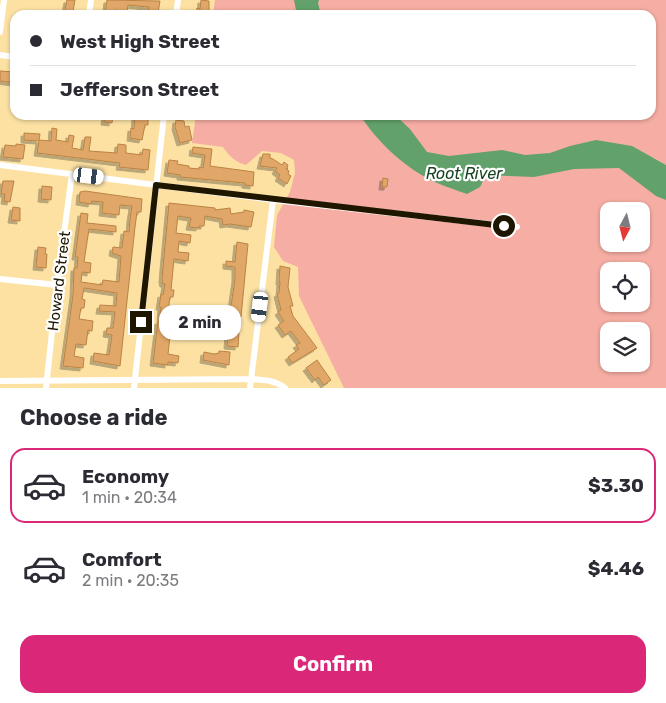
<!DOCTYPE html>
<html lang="en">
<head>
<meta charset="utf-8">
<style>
	:root { --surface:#fff; --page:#f2f2f3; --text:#2b2b33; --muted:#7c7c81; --line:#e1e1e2; --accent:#db2777 }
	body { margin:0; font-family:Rubik,sans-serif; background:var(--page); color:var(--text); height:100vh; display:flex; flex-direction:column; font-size:19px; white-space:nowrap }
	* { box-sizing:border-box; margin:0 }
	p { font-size:16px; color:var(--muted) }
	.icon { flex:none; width:28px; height:28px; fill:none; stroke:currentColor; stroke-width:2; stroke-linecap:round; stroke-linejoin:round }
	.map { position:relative; height:388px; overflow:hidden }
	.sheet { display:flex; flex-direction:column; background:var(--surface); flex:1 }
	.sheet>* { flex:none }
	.top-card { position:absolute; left:10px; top:10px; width:646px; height:110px; border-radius:15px; box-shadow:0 1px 4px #0004; display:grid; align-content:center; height:110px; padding:0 20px; background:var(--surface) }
	.needle { width:32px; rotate:187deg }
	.controls { position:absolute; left:600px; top:202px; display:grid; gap:10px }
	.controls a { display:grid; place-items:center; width:50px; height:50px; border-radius:10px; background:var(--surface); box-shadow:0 1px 4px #0004; font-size:25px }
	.end { position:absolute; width:22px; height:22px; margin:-11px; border:6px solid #1f1600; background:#fff; box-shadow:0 0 0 2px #fff }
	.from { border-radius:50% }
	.bubble { position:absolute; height:35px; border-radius:15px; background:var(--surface); box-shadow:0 1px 4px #0004; font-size:16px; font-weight:700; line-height:35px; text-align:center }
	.car { position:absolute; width:15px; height:30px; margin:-15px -8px; border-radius:6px; box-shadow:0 0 4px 1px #0007; background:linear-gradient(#fff 24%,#345 0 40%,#fff 0 76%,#345 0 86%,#fff 0) }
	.top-card b { display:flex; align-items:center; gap:18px; height:48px; font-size:19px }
	.top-card b+b { border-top:1px solid var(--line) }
	.top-card i { width:12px; height:12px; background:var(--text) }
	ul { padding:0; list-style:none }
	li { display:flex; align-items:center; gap:15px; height:75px; margin:0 10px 8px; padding:0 10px; border:2px solid transparent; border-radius:15px }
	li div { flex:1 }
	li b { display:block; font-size:19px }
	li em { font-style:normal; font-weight:700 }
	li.selected { border-color:var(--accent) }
	li>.icon { width:45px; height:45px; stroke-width:1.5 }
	h2 { padding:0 20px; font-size:22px; line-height:60px }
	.cta { display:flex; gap:10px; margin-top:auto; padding:10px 20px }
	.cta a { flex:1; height:58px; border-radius:15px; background:var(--accent); color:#fff; font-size:20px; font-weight:700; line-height:58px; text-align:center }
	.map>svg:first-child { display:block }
	.green { fill:#f6ada3; fill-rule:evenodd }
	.water { fill:#62a16b }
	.building { fill:#e0a767; stroke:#ba8343; filter:url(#shadow) }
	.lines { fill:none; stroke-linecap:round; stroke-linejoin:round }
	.minor { stroke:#fff; stroke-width:6 }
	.route { stroke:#1f1600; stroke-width:6 }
	.labels { text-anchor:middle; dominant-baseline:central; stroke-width:4.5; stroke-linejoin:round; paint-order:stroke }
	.street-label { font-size:15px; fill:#1f1600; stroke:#fff }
	.water-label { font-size:16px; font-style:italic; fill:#16441f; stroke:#fff }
</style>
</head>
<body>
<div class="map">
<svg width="666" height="388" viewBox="0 0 666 388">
	<defs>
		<filter id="shadow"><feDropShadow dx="-3" dy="3" stdDeviation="0" flood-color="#0004"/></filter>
	</defs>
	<rect width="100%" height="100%" fill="#fce1a3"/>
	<path class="green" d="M215 0H666V165L652 157 666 173V388H344L299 296 298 267 283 261 274 247 277 215 290 192 295 173 294 160 281 153 262 151 246 165C235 162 229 156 223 147L192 143 196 115H651V15H213ZM609 211H641V244H609ZM609 271H641V304H609ZM609 331H641V364H609Z"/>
	<path class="water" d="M319 0 318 3 321 15H297L294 0Z
		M360 115H395L410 129 427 152 449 156 502 150 525 155 550 153 570 146 596 140 632 146 666 165V200L656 196 619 168 574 169 534 177 486 175 480 187 467 194C454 189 439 185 427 178 401 164 376 140 360 115Z"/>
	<path class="building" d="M67 0H75L73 11 65 10Z
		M107 0 160 1 158 13H148L149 7 128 5 127 12 114 10 113 15H105Z
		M201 0 209 1V15H196L197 8 200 9Z
		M0 71 15 72V83L0 81Z
		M105 115H113L112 123 104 122Z
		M135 117 148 119V125H145L142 140 130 138 131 128 134 129Z
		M176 120 184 121 185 127 189 126 192 140 180 143 175 127Z
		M52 128 57 129 56 140 68 142 69 135 74 136 72 148 83 150 85 137H91L89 151 117 153 118 144 126 145V153L142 155 143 149 150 150 148 170 119 167 120 163 37 153 39 141 24 140V133L40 134 39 140 51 141Z
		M16 144 25 145 23 159 3 157 5 145 16 146Z
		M193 147 212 149 210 166 254 172 253 186 245 185V183L180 177V175L167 173 169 160 178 161 177 164 189 166V168L199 169V167L203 168 205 155 192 153Z
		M263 154H270V158L273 159 282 165 284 162 288 165 287 168 288 169H286L289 171 288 174 291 176 287 184 278 178 280 175 275 171 277 168 260 166Z
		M383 178 388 179 387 187H382Z
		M3 181H14L10 202 4 201 5 194H1Z
		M42 186 52 187 51 200 41 199Z
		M85 191 142 199 141 212H137L135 227 120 366 93 361 94 353 109 355 112 335 106 334 107 328H113L115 312 99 311 100 305 116 306 117 293 84 288 82 299 85 300 84 308H81L79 319 93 321 92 331 88 330 86 345 76 344 74 356 84 358 83 368 63 366 73 295 74 268H77L78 257H75L81 213 88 214 87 223 116 226V232L89 229 84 262 91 263 90 273 82 272 81 282 102 285 103 280 119 282 121 256 112 253 113 247 122 248 124 231 129 232 130 219 132 206 120 205 119 215 102 213 103 202 92 201 91 204 79 202 80 192Z
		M169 203 215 208V210L230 208 231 214 244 212V210L254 212 251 227 230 224 223 225 222 219 205 216 204 226H199V228L189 227 191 218 178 216 176 233 191 235 190 243 179 241 178 252 189 253 188 261 174 259 171 290H174L173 297H170L168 311 172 312 171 326 166 325 164 336H170L168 354 179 356 178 363 168 362V365L153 363 158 321 160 322 161 307H159L161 294 163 295 165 284H163L162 280 163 267Z
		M13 207 20 208V221L11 220Z
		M237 242 248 244 241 317H239L237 333H239L238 347 227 346 228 332H225L226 323H223L224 312 230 313 235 279V267L226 266V261L235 262Z
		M38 247 46 248 45 254H47L46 268 36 267Z
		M280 266 290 268 288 287 293 306H290L293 316 317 348 292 363 288 357 299 349 296 345 300 343 291 331 285 335 278 325 284 321 278 312 281 310 277 294 279 293 280 282H279Z
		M219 351 230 352 229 365 203 360 204 352 214 354 219 353Z
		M317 360 331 380 324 385 318 377 315 380 306 368Z"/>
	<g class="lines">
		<path class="minor" d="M89 15 91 0
			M176 15 178 0
			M0 32 4 0
			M0 55 15 57
			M0 165 273 200 517 227
			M0 279 57 285
			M0 381 251 379C264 380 275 380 285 388
			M46 388 57 285 72 174
			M134 388 164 115
			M250 388 273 200"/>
	</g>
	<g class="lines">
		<path class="route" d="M141 322 156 185 504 226"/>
	</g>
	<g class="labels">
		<g class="street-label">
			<text transform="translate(59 281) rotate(-83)">Howard Street</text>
		</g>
		<g class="water-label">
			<text x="464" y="173">Root River</text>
		</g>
	</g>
</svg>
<div class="controls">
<a><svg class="needle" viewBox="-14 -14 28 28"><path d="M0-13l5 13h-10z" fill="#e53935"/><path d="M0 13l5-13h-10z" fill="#7c7c81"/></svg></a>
<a><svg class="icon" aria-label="locate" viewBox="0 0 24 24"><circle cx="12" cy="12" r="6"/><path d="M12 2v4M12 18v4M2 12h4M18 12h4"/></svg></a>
<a><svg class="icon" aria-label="layers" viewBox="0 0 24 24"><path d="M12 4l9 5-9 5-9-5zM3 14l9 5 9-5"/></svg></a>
</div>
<i class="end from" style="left:504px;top:226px"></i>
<i class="end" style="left:141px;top:322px"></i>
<div class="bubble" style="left:159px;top:305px;width:82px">2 min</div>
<i class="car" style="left:89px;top:176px;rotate:97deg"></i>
<i class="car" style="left:260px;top:307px;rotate:187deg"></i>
<div class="top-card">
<b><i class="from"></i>West High Street</b>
<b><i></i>Jefferson Street</b>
</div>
</div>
<section class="sheet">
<h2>Choose a ride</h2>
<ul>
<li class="selected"><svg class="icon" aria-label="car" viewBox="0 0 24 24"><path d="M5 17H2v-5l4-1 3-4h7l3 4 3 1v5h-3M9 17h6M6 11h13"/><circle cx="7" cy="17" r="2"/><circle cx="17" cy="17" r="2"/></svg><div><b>Economy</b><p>1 min · 20:34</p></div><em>$3.30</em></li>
<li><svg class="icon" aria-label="car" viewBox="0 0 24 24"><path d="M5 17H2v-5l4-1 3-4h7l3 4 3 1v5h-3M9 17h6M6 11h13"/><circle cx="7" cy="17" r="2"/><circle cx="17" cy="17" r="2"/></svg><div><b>Comfort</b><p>2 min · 20:35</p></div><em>$4.46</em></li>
</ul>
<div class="cta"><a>Confirm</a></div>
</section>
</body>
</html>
